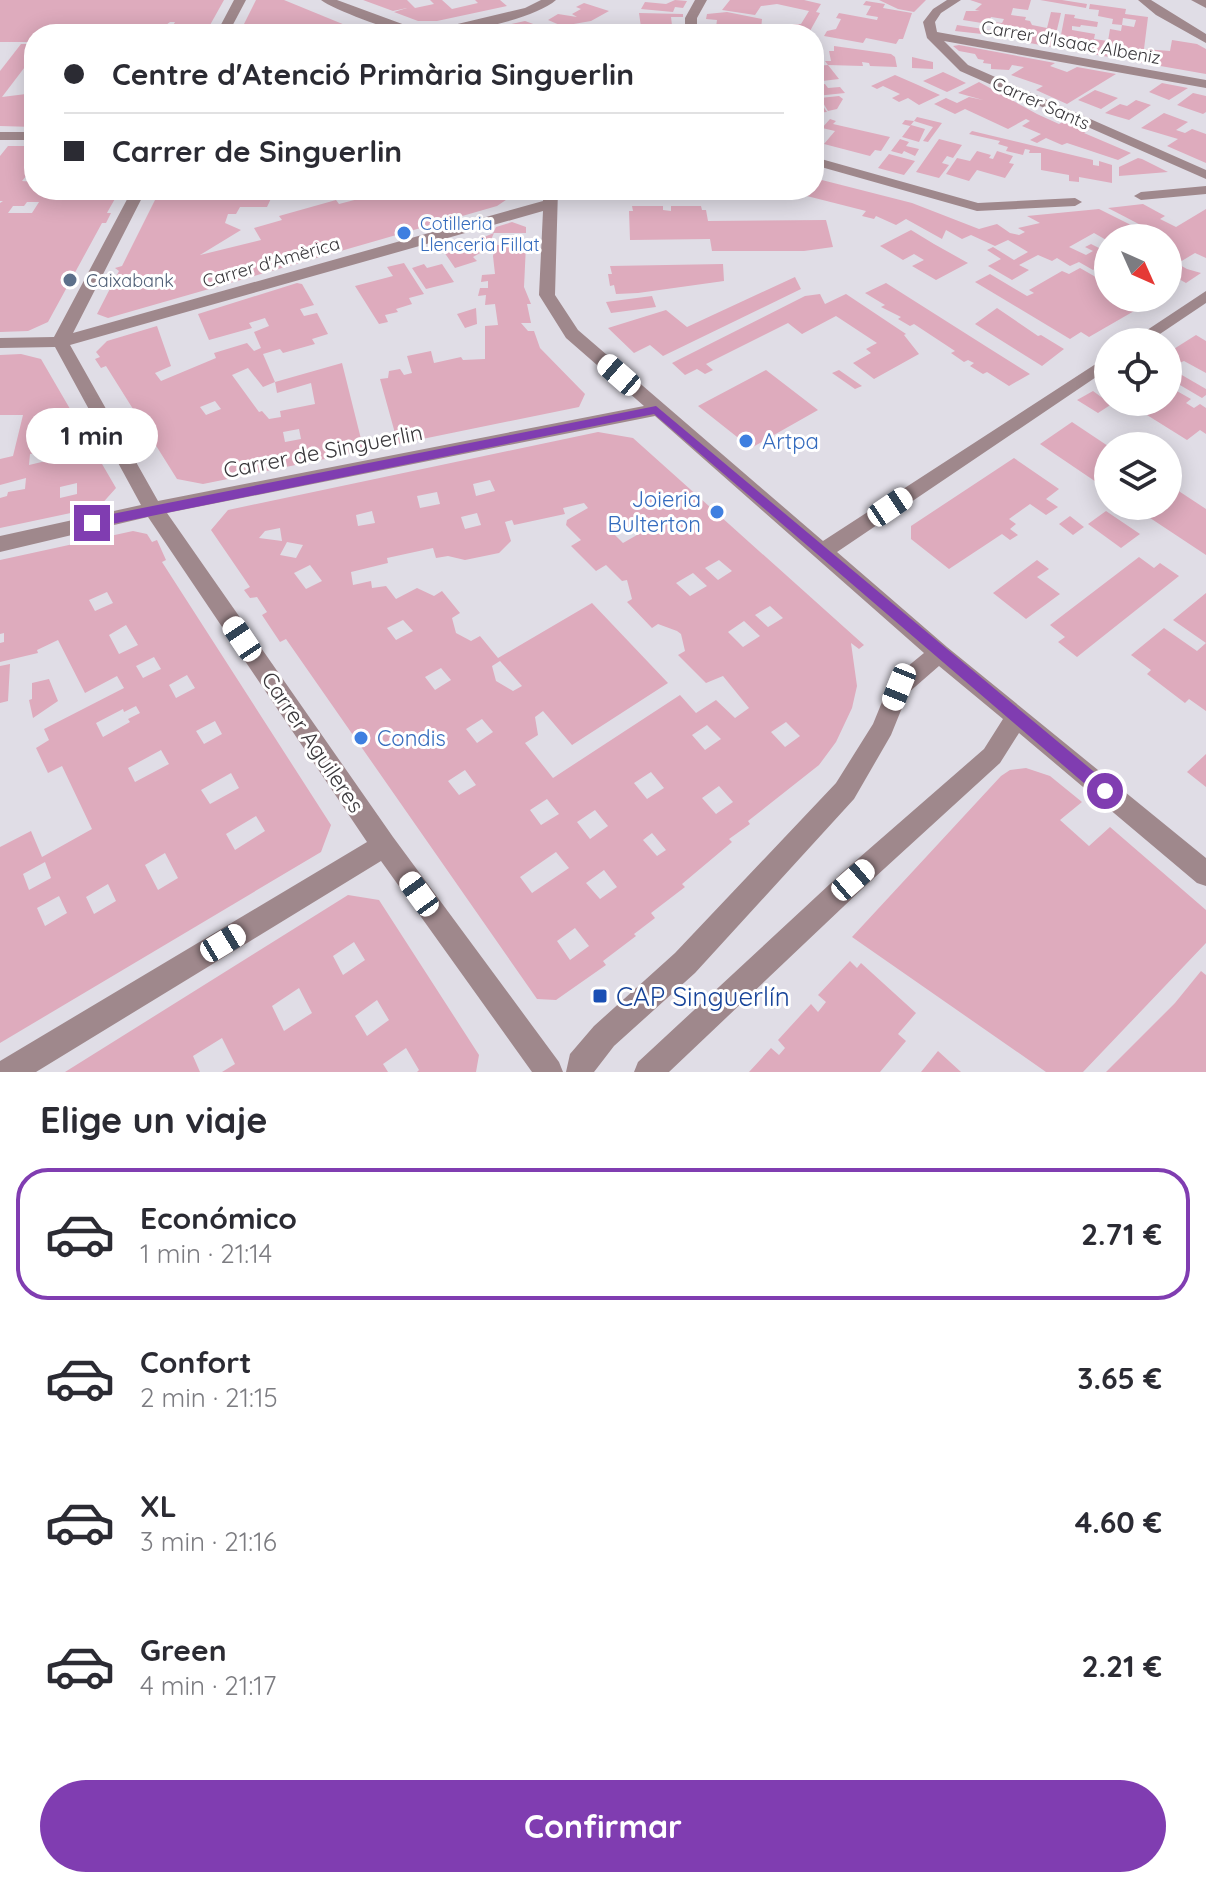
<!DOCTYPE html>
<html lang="es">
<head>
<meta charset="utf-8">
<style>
	:root { --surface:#fff; --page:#f2f2f3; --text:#2b2b33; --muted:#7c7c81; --line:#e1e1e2; --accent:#803db1 }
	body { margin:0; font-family:Quicksand,sans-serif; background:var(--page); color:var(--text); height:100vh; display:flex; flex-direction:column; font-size:30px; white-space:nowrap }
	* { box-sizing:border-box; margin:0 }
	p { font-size:26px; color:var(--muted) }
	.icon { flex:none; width:44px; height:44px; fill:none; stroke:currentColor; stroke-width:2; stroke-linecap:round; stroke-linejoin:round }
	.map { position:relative; height:1072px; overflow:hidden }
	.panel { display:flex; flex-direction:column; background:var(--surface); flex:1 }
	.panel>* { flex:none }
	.banner { position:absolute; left:24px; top:24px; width:800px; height:176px; border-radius:32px; box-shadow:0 4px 20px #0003; display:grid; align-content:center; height:176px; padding:0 40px; background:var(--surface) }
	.needle { width:52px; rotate:135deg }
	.controls { position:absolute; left:1094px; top:224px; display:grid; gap:16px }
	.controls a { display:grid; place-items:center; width:88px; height:88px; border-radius:50%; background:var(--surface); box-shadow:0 4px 20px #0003; font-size:40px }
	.end { position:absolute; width:36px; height:36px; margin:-18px; border:10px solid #803db1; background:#fff; box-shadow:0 0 0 4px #fff }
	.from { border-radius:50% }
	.bubble { position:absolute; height:56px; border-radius:28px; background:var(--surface); box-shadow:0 4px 20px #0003; font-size:26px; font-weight:700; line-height:56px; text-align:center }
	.car { position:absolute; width:24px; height:48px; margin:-24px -12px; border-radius:10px; box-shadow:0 0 6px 2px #0007; background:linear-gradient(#fff 24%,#345 0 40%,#fff 0 76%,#345 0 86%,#fff 0) }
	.banner b { display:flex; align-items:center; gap:28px; height:76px; font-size:30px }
	.banner b+b { border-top:2px solid var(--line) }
	.banner i { width:20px; height:20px; background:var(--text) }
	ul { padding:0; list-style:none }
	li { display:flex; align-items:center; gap:24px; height:132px; margin:0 16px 12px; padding:0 24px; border:4px solid transparent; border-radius:32px }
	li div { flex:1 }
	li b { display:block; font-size:30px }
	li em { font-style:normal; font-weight:700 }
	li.active { border-color:var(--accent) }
	li>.icon { width:72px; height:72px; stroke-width:1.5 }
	h2 { padding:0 40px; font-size:36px; line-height:96px }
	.button { display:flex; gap:16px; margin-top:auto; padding:16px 40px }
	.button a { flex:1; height:92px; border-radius:48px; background:var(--accent); color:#fff; font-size:32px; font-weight:700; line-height:92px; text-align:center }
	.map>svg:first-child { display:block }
	.building { fill:#deabbd; fill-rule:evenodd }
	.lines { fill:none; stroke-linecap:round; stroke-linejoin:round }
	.minor { fill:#9f888c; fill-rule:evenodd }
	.route { fill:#803db1 }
	.shop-dot { fill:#3f7fe0; stroke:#fff; stroke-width:3 }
	.service-dot { fill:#5c6f8a; stroke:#fff; stroke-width:3 }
	.transit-dot { fill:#1a4fb4; stroke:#fff; stroke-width:3 }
	.labels { text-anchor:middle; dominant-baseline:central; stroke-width:6; stroke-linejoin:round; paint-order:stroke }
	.far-street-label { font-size:18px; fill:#39373b; stroke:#fff }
	.far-shop-label { font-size:18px; fill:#366cbe; stroke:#fff; text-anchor:start }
	.far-service-label { font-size:18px; fill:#4e5e75; stroke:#fff; text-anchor:start }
	.shop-label { font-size:22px; fill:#366cbe; stroke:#fff; text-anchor:start }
	.street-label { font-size:22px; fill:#39373b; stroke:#fff }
	.near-transit-label { font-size:26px; fill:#164399; stroke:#fff; text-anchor:start }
</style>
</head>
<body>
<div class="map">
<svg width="1206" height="1072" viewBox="0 0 1206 1072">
	<rect width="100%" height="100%" fill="#e0dde6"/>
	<path class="building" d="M0 0H224L205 34H168L175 22H170L162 28H155L151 34H34V42H0Z
		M256 0H284L367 34H294L298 32 291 29 280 34H239Z
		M363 0H407L415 8 434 4 430 0H442L452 9 478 3 475 0H500L507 6 437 21H418L394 12 407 8 393 11Z
		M675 0 687 1 683 8 675 7 673 12 641 9 645 2 666 4Z
		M730 0H804L821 4 816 12 820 13 810 31 787 28 789 24H801L809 11 777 4 761 6 755 15 722 10Z
		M879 0H926L914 12 898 9Z
		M970 0H1031L1028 10 1013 8 1011 15 1026 17 1025 20 1030 21 1032 25 1047 28 1051 12 1061 13 1056 34 1061 35 1065 14 1075 15 1074 18 1098 22 1097 27 1081 25 1080 27 1072 26V30L1095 34 1094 39 1108 41 1110 29 1121 31 1122 25 1134 27 1136 20 1123 18 1122 25 1112 24 1113 19 1098 16 1099 10 1089 9 1090 4 1126 9 1125 14 1148 17 1144 49 1170 51 1172 40 1197 44 1206 49V74L1018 41 1019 38 955 31 957 25 997 31 1001 28 1002 26 993 25V22L1002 23 1004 19 991 17 988 24 963 20 966 11H980L975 10 982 4Z
		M1040 0H1062L1087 4 1086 8Z
		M866 1 885 4 883 8 912 13 903 39H899L896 44 866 38 863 43 824 36 827 31 836 29 841 19 836 18 839 13 877 20 878 17 866 15 871 6 863 5Z
		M584 3 609 11 591 21 562 26 548 20 558 14 577 17 572 14 581 9 576 7Z
		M727 12 762 19 761 30H729V28L716 27 717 20 706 19 707 14Z
		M639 13 683 14V17H671L673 34H604L598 28 648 31 647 27H641Z
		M525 21 561 34H478L484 30Z
		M21 44H34V55L2 97 26 94 34 83V127L0 126V71Z
		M959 45 1055 63 1050 66 1067 72 1077 67 1116 74 1067 104 1036 90 1043 86 1011 75 1024 67 1012 65 1009 70 991 69V64L983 63 984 60 978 59 975 54 959 51 953 46Z
		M834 46 891 54 895 57 897 67 870 66 869 63 862 62 863 66 828 65 839 79 814 82V66L828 65 825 61H831L829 51H834Z
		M912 57 933 62V69L912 68Z
		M943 72 956 78 966 83 947 92 923 81Z
		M895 75 918 85 940 95 919 105 908 98 899 102 892 98 900 94 883 86 877 89 871 86Z
		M979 82 1037 114 1059 124 1066 120 1089 130 1084 133 1131 153 1118 160 1067 143 1062 145 1046 138 1037 143 1030 140 1041 134 1022 126 1030 121 1026 119 1008 129 965 109 955 114 934 104 946 98 957 103 969 97 983 100 958 93Z
		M1162 83 1167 84 1188 88 1169 100 1149 92Z
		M825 84 828 88 840 87 845 93 816 96 827 112 814 113V85Z
		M1095 90 1118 98 1101 109 1078 100Z
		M1193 93 1206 96V112L1203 114 1177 105Z
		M839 96 843 99 837 109 828 111 820 98Z
		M1136 100 1151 105 1129 120 1105 113 1120 104 1127 106Z
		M1164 113 1188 122 1176 130 1185 133 1192 129 1206 134V163L1167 146 1178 139 1141 128Z
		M917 117 942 123 928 142 923 141 933 127 914 121 910 126 902 124 905 120 914 121Z
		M830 119 836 121 833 124 890 137 881 151 875 150 870 156 824 144 835 131 822 128Z
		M911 125 925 129 919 142 902 137Z
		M972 131 1093 160V165L1099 166V161L1112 165V183L1079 177V182L1069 181V175L1041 170V153H1029L1030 150 1025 149 1023 155 1006 151 1008 147 998 144 1000 141 969 134Z
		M900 139 909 142 906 146 919 149 915 156 904 151 902 154 891 151Z
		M939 139 962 145 953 158 947 156 942 163 949 165 939 178 916 172Z
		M8 146H34V175H27L22 181 34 182V190H120L108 211 107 213H111L106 223H102L48 322 28 331 0 332V203L3 201H0V156ZM27 202H39L32 213H8L13 206H24Z
		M977 151 991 155 989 158 993 159 997 151 1013 156 1009 163 1014 164 1005 178 977 170 969 181 946 174 957 158 970 161Z
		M889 154 915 161 904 175 878 168Z
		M1138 158 1142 159 1168 172 1119 176V167Z
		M814 178 912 203 979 229 997 224 1010 233 1019 235 1025 232 1018 228 1040 223 1027 216 1099 209 1143 231 1132 237 1125 233 1108 238V241L1094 233 1069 247 1086 255 1093 251 1085 247 1091 244 1099 248 1108 243V272L1098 266 1093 270 1079 262 1070 266 1057 258 1052 261 1038 255 1019 265 1029 270 1012 280 988 266 1001 259 987 250 993 247 1014 260 1028 252 1008 240 995 246 971 235 962 239 946 230 942 239 906 219 896 225 876 216 874 219 862 216 866 211 799 194 801 192 796 190H814Z
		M160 190H275L267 207H240L236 214H228L225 223 241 230 200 255 261 240 254 228 282 220 279 216 336 200 339 204 366 197 364 194 319 193V190H382L381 194 410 195 411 190H512V196L497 206 108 318 97 314 119 271 115 268 122 266Z
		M577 190H637L638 195H577Z
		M1143 204 1165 216 1160 219 1176 227 1206 209V258L1195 253 1180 262 1168 256V238H1151L1158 234 1108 208Z
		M632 206H663V210L671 211V206H701L702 210H706L708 221 826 220 833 247 804 251H712L710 239 630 240 629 211H633Z
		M512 222 526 227V233H493L496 227Z
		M911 230 934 244 968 263 936 280 912 266 924 260 914 254 903 260 880 246Z
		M494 233 487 249 473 257 477 261 455 268 442 249 462 243 464 245Z
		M496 245H526L524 287 531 304H527L531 323H521L528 331H534L540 348 585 394 579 407 398 444 380 379 388 378 389 371 400 369 404 375 412 373 407 356 431 351 434 363 461 357 463 360 485 359V326L498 325 495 304 485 305 486 295 478 296 480 288H488V281L481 282 482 275 495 274 493 256Z
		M404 263 424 294 409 298 412 304 396 309 398 312 385 315 388 322 379 324 355 286 393 276 387 267Z
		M1176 263 1187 269 1201 273 1186 283 1168 273V268Z
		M424 264 427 268 442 264 454 282 426 289 412 268Z
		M723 264 724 281 638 293 616 294 614 285 610 286 608 274H612L610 266Z
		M1080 268 1108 284V298H1139L1148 303 1089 337 1081 332 1070 339 975 282 990 274 1027 296 1034 293 1029 290 1062 271 1069 274Z
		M795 277 801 289 663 356 650 345 634 353 608 328 666 310 687 327Z
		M297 283 302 284 314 305 300 309 304 316 317 313 328 334 312 339 315 344 283 353 280 349 263 354 275 382 263 387 248 368 232 375 259 412 262 411 269 419 281 417 280 411 315 404 311 383 277 393 275 382 342 363 364 451 203 484 177 479 106 366 101 368 95 359 100 357 96 352 107 341 157 326 171 366 155 373 161 381 216 358 214 353 247 343 254 351 261 348 254 332 269 326 265 318 249 323 252 328 209 340 198 314ZM215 401 221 409 206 415 200 407ZM299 429 301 439 285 442 283 432Z
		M886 283 987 347 1030 374 1009 386 987 372 983 374 970 366 974 363 968 360 964 362 951 353 955 351 914 324 910 326 898 319 901 317 881 307 885 305 865 293Z
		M820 294 825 304 846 294 906 334 904 335 919 354 874 379 853 363 871 353 866 349 877 343 836 316 802 334 788 323 706 364 713 370 705 374 697 369 685 375 672 363 805 296Z
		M652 296 656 307 611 313 606 302Z
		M476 308 477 324 465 328 457 314Z
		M997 308 1038 336 1041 335 1064 349 1042 366 975 324Z
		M1196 335 1206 341V373L1184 361 1179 363 1171 358 1175 356 1169 352Z
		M21 354 41 359 116 488 99 507 0 528V498L7 496 8 492 25 489 26 478 0 485V459L13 456 23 415H0V355ZM51 414 50 424 34 427V417ZM46 451V461L29 465 30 454ZM77 483V494L60 498V487Z
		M1168 367 1206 389V395L1202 398 1168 378Z
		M766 370 818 410 751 448 698 406Z
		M839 370 862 386 855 389 832 373Z
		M1168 386 1191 399 1186 403 1194 408 1200 404 1206 408V434L1200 430 1187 440 1139 410 1151 402H1168Z
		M1093 391 1108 402H1115L1098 413 1077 400Z
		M1072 422 1108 446V490L1040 444Z
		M598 432 633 438 864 645 859 649 851 643 857 686 852 708 836 742 819 765 748 821 750 824 729 839 732 842 682 884 685 887 651 913 655 918 634 934 636 936 603 961 606 965 556 1000 537 999 286 639 280 642 262 615 267 612 257 597 250 598 244 590 250 587 211 530 228 510ZM490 480 495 491 476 496 473 484ZM437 492 440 504 420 508 417 496ZM584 503 588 508 567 520 566 525 581 540 571 546 596 571 606 565 622 581 627 580 632 599 627 602 652 628 658 624 677 631 681 634 685 651 678 655 706 683 723 676 749 708 735 718 716 700 696 713 680 695 553 778 525 743 538 735 535 717 543 711 572 745 668 683 592 603 498 658 480 636 471 641 456 633 452 618 460 613 442 591 434 596 417 588 396 599 386 586 372 588 371 581 353 585 351 572 388 563 387 558 433 548 436 558 448 556 465 560 499 553 511 541 505 522 512 520 514 525 565 514 563 508ZM372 511 375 523 358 526 356 515ZM477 513 481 525 465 529 461 517ZM626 525 637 535 623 543 613 533ZM280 528 282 541 259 538 265 531ZM287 542 303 545 296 558 280 555ZM719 560 732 571 718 580 705 568ZM310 565 322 581 306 589 294 573ZM693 573 707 586 690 596 676 583ZM770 606 783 618 768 627 755 615ZM403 620 413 631 396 640 387 628ZM744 621 760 636 743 647 728 632ZM500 661 522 686 513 691 496 681 492 666ZM441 668 451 680 435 690 425 677ZM482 719 493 732 477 743 466 729ZM786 722 800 736 785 747 771 732ZM707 725 721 739 705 750 692 735ZM465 770 476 785 459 795 448 781ZM651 772 664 788 647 799 634 783ZM719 786 733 802 716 814 702 798ZM547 799 559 814 541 825 530 810ZM595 810 608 826 590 839 577 822ZM652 833 666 850 657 856 643 840ZM556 852 569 868 532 893 520 877ZM604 870 617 887 600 899 586 883ZM575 928 589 946 570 960 557 941Z
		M1014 458 1059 489 1046 499 1058 507 1046 515 1030 504 1009 519 1016 524 1010 529 1018 535 1010 540 1002 534 949 569 911 539V526Z
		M1168 484 1206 509V555L1132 506H1168Z
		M1106 511 1140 534 1121 548 1088 524Z
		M1070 516 1084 527 1073 535 1059 524Z
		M133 531 147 534 152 542 157 540 166 560 162 562 331 825 321 852 0 1043V847L31 831 42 857 92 829 62 766 48 773 36 748 49 740 44 729 124 688 117 676 85 693 58 640 37 650 38 653 0 662V643L4 642V633L0 634V560ZM107 592 113 603 95 611 89 600ZM126 625 138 645 119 654 109 635ZM154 657 161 669 143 678 136 666ZM187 675 195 688 176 698 169 685ZM136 706 140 713 128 719 130 722 103 737 96 723 123 709 124 712ZM215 721 222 734 204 744 196 731ZM161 750 169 764 135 782 128 768ZM231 773 239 788 210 804 201 790ZM256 816 265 831 235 850 226 834ZM165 853 178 878 158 890 145 865ZM45 862 51 878 29 890 23 874ZM108 884 116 901 94 914 86 897ZM59 896 67 913 45 926 37 908Z
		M1139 557 1154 568 1160 563 1179 576 1077 657 1058 642 1065 637 1050 625Z
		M1037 560 1049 569 1037 577 1060 594 1026 619 993 593Z
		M1206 593V643L1173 620Z
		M1164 628 1197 651 1206 643V711L1189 699 1185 703 1147 674 1151 670 1131 655Z
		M10 664 8 701 0 703V666Z
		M49 679 58 701 33 718 29 700 32 699V683Z
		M1206 754V787L1187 772Z
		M1026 768 1050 776 1082 802 1060 820 1089 846 1110 827 1206 910V943L1083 1072H1046L852 937 1001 776 1010 770Z
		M348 895 379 900 479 1055 476 1072H417L419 1070 406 1048 383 1064 388 1072H222L235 1064 222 1038 193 1056 200 1072H65ZM354 942 365 960 343 975 333 956ZM299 988 312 1013 284 1031 272 1006ZM377 1000 389 1020 367 1036 355 1016Z
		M850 961 857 968 861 963 916 1013 898 1034 906 1041 880 1072H749L771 1048 779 1055 785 1048 778 1040 811 1004 818 1012 826 1002 818 995Z
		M1201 971 1206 975V1072H1106L1175 1003Z
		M938 1051 961 1072H921Z"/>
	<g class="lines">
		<path class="minor" d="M234 0H246L228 34H216Z
			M321 0H337L424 32 525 8 541 0H556C532 21 439 40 407 34 390 30 334 10 321 0Z
			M695 0H707L697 18V34H685V18Z
			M947 0H961L941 13 935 22 937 32 1206 80V88L944 41 968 65 1206 170V179L960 71 927 38 923 22 933 9Z
			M1138 0H1151L1206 34V43L1156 15Z
			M1191 0H1206V8Z
			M0 132H34V140H0Z
			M814 157 978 203 1075 198 1082 202 1075 206 977 211 814 165Z
			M1206 186V194L1141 200 1134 196 1141 192Z
			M132 190H146L73 333 543 201 544 190H558L555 295 578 330 823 541 1108 356V369L837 552 947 647 1206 858V886L1197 883 1019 733 1000 763 862 889 669 1072H634L638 1062 844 871 984 749 1003 719 939 666 908 693 891 735 854 799 695 973 614 1046 594 1072H566L570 1054 594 1026 675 953 836 783 873 724 891 680 924 653 655 416 167 513 393 837 559 1062 563 1072H532L381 861 36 1072H0V1061L367 842 148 517 0 552V536L141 505 55 347 0 348V338L54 337ZM543 211 539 295 566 338 644 406 158 501 70 345Z
			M1206 291V303L1148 342H1129Z"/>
	</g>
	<path class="route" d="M656 406 1111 786V796H1099L654 414 92 528 86 523 92 518Z"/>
	<g class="shop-dot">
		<circle cx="404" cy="233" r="8"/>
		<circle cx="746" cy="441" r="8"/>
		<circle cx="717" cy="512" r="8"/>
		<circle cx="361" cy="738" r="8"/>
	</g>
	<circle class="service-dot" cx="70" cy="280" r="8"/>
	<rect class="transit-dot" x="592" y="988" width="16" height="16" rx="4"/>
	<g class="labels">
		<g class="far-street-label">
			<text transform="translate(1071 42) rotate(10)">Carrer d'Isaac Albeniz</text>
			<text transform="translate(1041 103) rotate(24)">Carrer Sants</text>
			<text transform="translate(271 262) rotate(-16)">Carrer d'Amèrica</text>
		</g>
		<g class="far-shop-label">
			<text x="420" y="223">Cotilleria<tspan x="420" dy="21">Llenceria Fillat</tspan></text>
		</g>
		<g class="far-service-label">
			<text x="86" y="280">Caixabank</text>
		</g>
		<g class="shop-label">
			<text x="762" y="441">Artpa</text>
			<text x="701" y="499" text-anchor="end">Joieria<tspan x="701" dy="25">Bulterton</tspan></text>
			<text x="377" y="738">Condis</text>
		</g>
		<g class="street-label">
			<text transform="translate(323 451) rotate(-11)">Carrer de Singuerlin</text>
			<text transform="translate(313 742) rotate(56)">Carrer Aguileres</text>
		</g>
		<g class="near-transit-label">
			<text x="616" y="996">CAP Singuerlín</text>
		</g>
	</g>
</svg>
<div class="controls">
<a><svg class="needle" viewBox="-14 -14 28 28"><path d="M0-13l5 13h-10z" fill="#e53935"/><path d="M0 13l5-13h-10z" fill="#7c7c81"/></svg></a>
<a><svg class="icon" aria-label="locate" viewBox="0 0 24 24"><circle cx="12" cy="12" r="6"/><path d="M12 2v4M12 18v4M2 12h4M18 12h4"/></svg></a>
<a><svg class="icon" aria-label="layers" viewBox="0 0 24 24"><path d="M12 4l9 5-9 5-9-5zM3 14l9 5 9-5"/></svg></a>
</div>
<i class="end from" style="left:1105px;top:791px"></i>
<i class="end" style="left:92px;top:523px"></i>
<div class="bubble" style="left:26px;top:408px;width:132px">1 min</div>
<i class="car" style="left:619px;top:375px;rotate:311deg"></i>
<i class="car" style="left:890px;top:507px;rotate:56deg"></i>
<i class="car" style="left:242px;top:639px;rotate:326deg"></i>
<i class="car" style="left:899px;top:687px;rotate:202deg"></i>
<i class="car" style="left:853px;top:880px;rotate:49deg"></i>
<i class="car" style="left:419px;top:894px;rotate:324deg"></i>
<i class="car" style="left:223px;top:943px;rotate:59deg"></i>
<div class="banner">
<b><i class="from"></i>Centre d'Atenció Primària Singuerlin</b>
<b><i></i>Carrer de Singuerlin</b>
</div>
</div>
<section class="panel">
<h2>Elige un viaje</h2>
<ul>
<li class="active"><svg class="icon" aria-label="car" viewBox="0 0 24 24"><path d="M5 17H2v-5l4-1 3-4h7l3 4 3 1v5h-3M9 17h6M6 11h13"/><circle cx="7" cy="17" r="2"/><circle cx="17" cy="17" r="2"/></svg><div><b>Económico</b><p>1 min · 21:14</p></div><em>2.71 €</em></li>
<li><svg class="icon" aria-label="car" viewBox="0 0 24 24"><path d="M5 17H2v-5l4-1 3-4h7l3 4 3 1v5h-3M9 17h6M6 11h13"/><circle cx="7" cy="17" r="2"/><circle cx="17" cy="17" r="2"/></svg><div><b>Confort</b><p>2 min · 21:15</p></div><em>3.65 €</em></li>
<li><svg class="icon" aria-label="car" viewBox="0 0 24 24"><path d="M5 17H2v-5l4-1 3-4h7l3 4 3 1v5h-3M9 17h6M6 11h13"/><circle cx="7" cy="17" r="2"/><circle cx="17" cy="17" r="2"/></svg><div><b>XL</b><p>3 min · 21:16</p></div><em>4.60 €</em></li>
<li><svg class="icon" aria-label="car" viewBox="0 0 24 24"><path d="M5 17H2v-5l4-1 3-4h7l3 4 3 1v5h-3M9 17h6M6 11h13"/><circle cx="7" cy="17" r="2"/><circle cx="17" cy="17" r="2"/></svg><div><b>Green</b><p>4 min · 21:17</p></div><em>2.21 €</em></li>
</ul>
<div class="button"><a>Confirmar</a></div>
</section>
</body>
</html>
